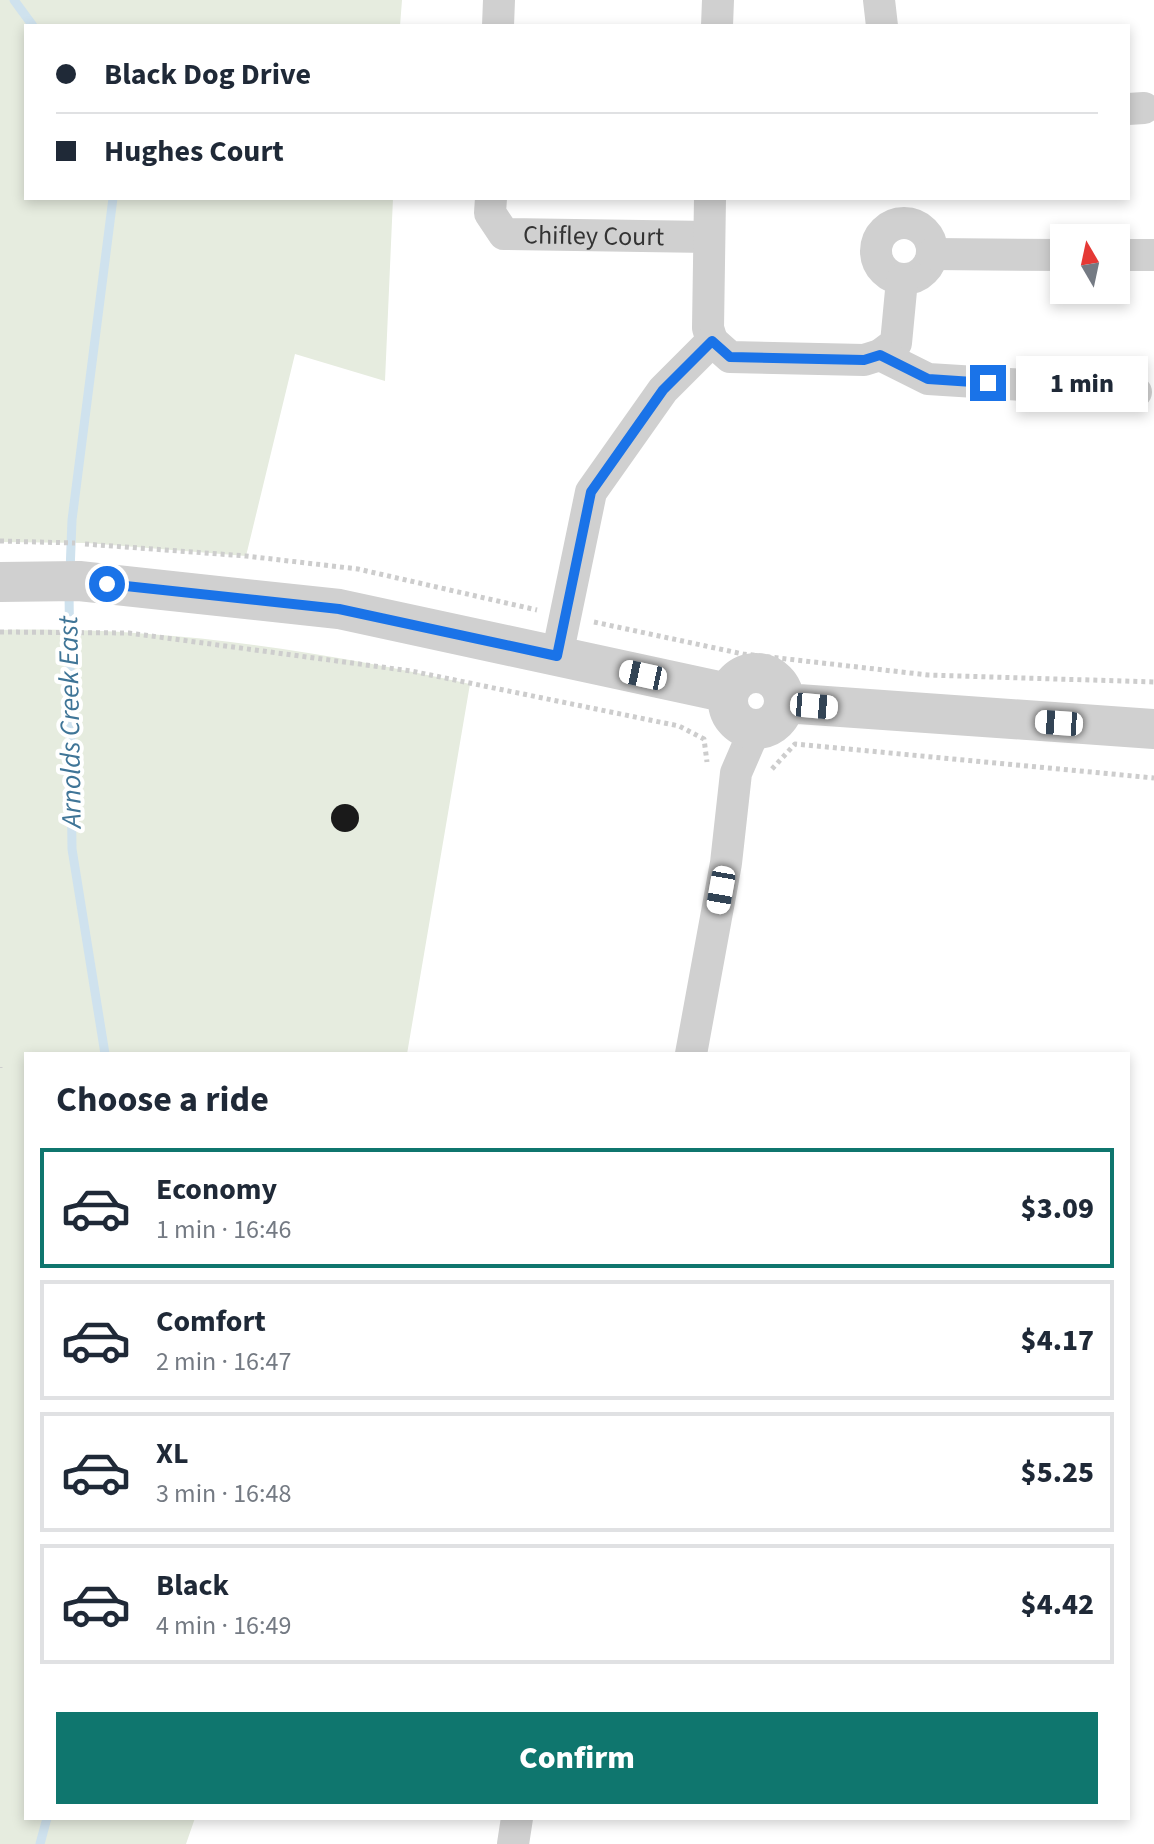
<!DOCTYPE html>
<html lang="en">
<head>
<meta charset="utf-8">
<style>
	:root { --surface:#fff; --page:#f6f6f7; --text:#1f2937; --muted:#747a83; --line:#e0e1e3; --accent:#0f766e }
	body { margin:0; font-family:"Source Sans 3",sans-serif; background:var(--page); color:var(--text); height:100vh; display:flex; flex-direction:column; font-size:30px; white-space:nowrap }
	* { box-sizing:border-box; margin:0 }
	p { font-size:26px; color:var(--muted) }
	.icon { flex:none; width:44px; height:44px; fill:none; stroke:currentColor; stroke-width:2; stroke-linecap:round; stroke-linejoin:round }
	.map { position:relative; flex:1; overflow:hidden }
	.drawer { position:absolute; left:24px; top:1052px; width:1106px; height:768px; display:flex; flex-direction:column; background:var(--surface); border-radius:0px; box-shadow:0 4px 12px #0003 }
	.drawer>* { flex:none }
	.top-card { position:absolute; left:24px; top:24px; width:1106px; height:176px; border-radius:0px; box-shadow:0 4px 12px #0003; display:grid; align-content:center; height:176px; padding:0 32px; background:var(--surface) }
	.needle { width:52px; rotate:351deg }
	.fabs { position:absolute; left:1050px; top:224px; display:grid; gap:16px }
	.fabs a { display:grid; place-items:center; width:80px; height:80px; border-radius:0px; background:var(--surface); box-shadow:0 4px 12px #0003; font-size:40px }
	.end { position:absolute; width:36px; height:36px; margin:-18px; border:10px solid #1a73e8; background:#fff; box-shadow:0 0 0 4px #fff }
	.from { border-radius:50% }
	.bubble { position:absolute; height:56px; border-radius:0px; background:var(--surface); box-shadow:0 4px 12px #0003; font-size:26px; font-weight:800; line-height:56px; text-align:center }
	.car { position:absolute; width:24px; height:48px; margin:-24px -12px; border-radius:10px; box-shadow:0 0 6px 2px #0007; background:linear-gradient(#fff 24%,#345 0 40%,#fff 0 76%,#345 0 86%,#fff 0) }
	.top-card b { display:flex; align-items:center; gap:28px; height:76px; font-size:30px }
	.top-card b+b { border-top:2px solid var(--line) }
	.top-card i { width:20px; height:20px; background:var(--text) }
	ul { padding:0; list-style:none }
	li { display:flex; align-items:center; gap:24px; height:120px; margin:0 16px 12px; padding:0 16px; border:4px solid var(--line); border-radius:0px }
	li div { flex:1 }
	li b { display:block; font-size:30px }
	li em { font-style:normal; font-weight:800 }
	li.selected { border-color:var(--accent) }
	li>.icon { width:72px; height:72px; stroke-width:1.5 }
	h2 { padding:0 32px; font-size:36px; line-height:96px }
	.primary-button { display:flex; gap:16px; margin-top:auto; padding:16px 32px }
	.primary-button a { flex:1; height:92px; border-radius:0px; background:var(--accent); color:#fff; font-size:32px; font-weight:800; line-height:92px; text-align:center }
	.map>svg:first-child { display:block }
	.green { fill:#e6ecdf }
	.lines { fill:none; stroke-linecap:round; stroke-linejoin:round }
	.stream { stroke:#cfe2ee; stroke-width:9 }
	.building { fill:#1a1a1a }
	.path { stroke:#cdcdcd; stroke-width:5; stroke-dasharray:4 4; stroke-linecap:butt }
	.minor { stroke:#d0d0d0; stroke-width:32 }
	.tertiary { stroke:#d0d0d0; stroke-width:40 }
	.route { stroke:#1a73e8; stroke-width:10 }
	.labels { text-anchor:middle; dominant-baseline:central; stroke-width:8; stroke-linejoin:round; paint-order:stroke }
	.street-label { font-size:26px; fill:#333; stroke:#fff }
	.water-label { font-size:28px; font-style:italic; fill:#3f7597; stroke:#fff }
</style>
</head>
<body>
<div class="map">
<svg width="1154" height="1844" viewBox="0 0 1154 1844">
	<rect width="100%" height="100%" fill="#fff"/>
	<path class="green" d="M0 0H402L400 26H26V198H393L385 381 295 354 246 556 87 543 0 542Z
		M0 630C159 626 316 650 470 684L407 1054H26V1818H195L186 1844H0Z"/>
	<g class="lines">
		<path class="stream" d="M14 0 33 26
			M70 572 72 520 113 198
			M69 590 72 849 105 1054
			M40 1844 47 1818"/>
	</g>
	<path class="building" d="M331 818a14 14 0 1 1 28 0a14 14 0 1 1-28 0Z"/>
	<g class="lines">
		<path class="path" d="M0 541 75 543
			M85 544 246 556 358 569 537 610
			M594 622 743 654 928 675 1154 682
			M0 632 129 633 411 671 679 726 704 739 707 762
			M772 769 795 744 1154 778
			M0 1067V1068"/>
		<g class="minor">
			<path d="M879 0 882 26"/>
			<path d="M498 26 499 0"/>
			<path d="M717 26 718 0"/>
			<path d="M1128 109 1144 108"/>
			<path id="s1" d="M491 198 490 213 504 234 709 237"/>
			<path d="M710 198 708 328 712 341"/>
			<circle cx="904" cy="251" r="28"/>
			<path d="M932 254 1064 255"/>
			<path d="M1116 255H1154"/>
			<path d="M712 341 730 357 864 360 880 355 896 343 902 280"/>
			<path d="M880 355 928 379 1136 392"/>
			<path d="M557 656 591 492 663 390 712 341"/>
			<path d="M691 1054 726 863 736 773 755 729"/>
			<path d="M513 1844 517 1818"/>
		</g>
		<path class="tertiary" d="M0 582 79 581 339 609 728 693
			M728 701a28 28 0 1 1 56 0a28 28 0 1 1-56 0Z
			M784 703 1154 729"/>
	</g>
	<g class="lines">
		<path class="route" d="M107 584 339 609 557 656 591 492 663 390 712 341 730 357 864 360 880 355 928 379 988 383"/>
	</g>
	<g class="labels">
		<g class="street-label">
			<text stroke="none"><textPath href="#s1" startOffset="130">Chifley Court</textPath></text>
		</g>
		<g class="water-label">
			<text transform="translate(70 722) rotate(-91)">Arnolds Creek East</text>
		</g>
	</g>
</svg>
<div class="fabs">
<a><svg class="needle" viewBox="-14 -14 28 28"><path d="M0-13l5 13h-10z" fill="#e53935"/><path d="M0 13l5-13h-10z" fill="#747a83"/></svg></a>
</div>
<i class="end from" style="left:107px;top:584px"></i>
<i class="end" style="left:988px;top:383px"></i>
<div class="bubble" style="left:1016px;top:356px;width:132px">1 min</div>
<i class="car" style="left:643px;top:675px;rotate:282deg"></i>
<i class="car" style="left:814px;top:706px;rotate:95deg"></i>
<i class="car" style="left:1059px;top:723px;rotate:274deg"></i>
<i class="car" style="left:721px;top:890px;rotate:190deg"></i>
<div class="top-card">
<b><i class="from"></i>Black Dog Drive</b>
<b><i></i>Hughes Court</b>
</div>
<section class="drawer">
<h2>Choose a ride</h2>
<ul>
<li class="selected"><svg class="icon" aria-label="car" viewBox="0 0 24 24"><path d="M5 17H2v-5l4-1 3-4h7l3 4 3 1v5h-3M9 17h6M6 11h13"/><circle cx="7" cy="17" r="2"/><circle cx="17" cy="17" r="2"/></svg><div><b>Economy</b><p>1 min · 16:46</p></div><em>$3.09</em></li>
<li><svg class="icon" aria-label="car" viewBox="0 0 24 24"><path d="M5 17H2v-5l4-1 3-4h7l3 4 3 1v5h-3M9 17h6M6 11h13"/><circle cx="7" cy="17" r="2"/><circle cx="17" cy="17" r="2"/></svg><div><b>Comfort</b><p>2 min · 16:47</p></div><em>$4.17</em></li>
<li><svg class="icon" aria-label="car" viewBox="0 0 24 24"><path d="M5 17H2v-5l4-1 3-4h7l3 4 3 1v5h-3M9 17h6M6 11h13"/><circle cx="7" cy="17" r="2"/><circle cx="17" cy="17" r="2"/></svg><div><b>XL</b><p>3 min · 16:48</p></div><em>$5.25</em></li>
<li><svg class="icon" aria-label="car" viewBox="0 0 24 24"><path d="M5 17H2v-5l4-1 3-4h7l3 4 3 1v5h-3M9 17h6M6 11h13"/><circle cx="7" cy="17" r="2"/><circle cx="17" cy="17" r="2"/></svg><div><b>Black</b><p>4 min · 16:49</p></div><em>$4.42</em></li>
</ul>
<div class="primary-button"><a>Confirm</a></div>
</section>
</div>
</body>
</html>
